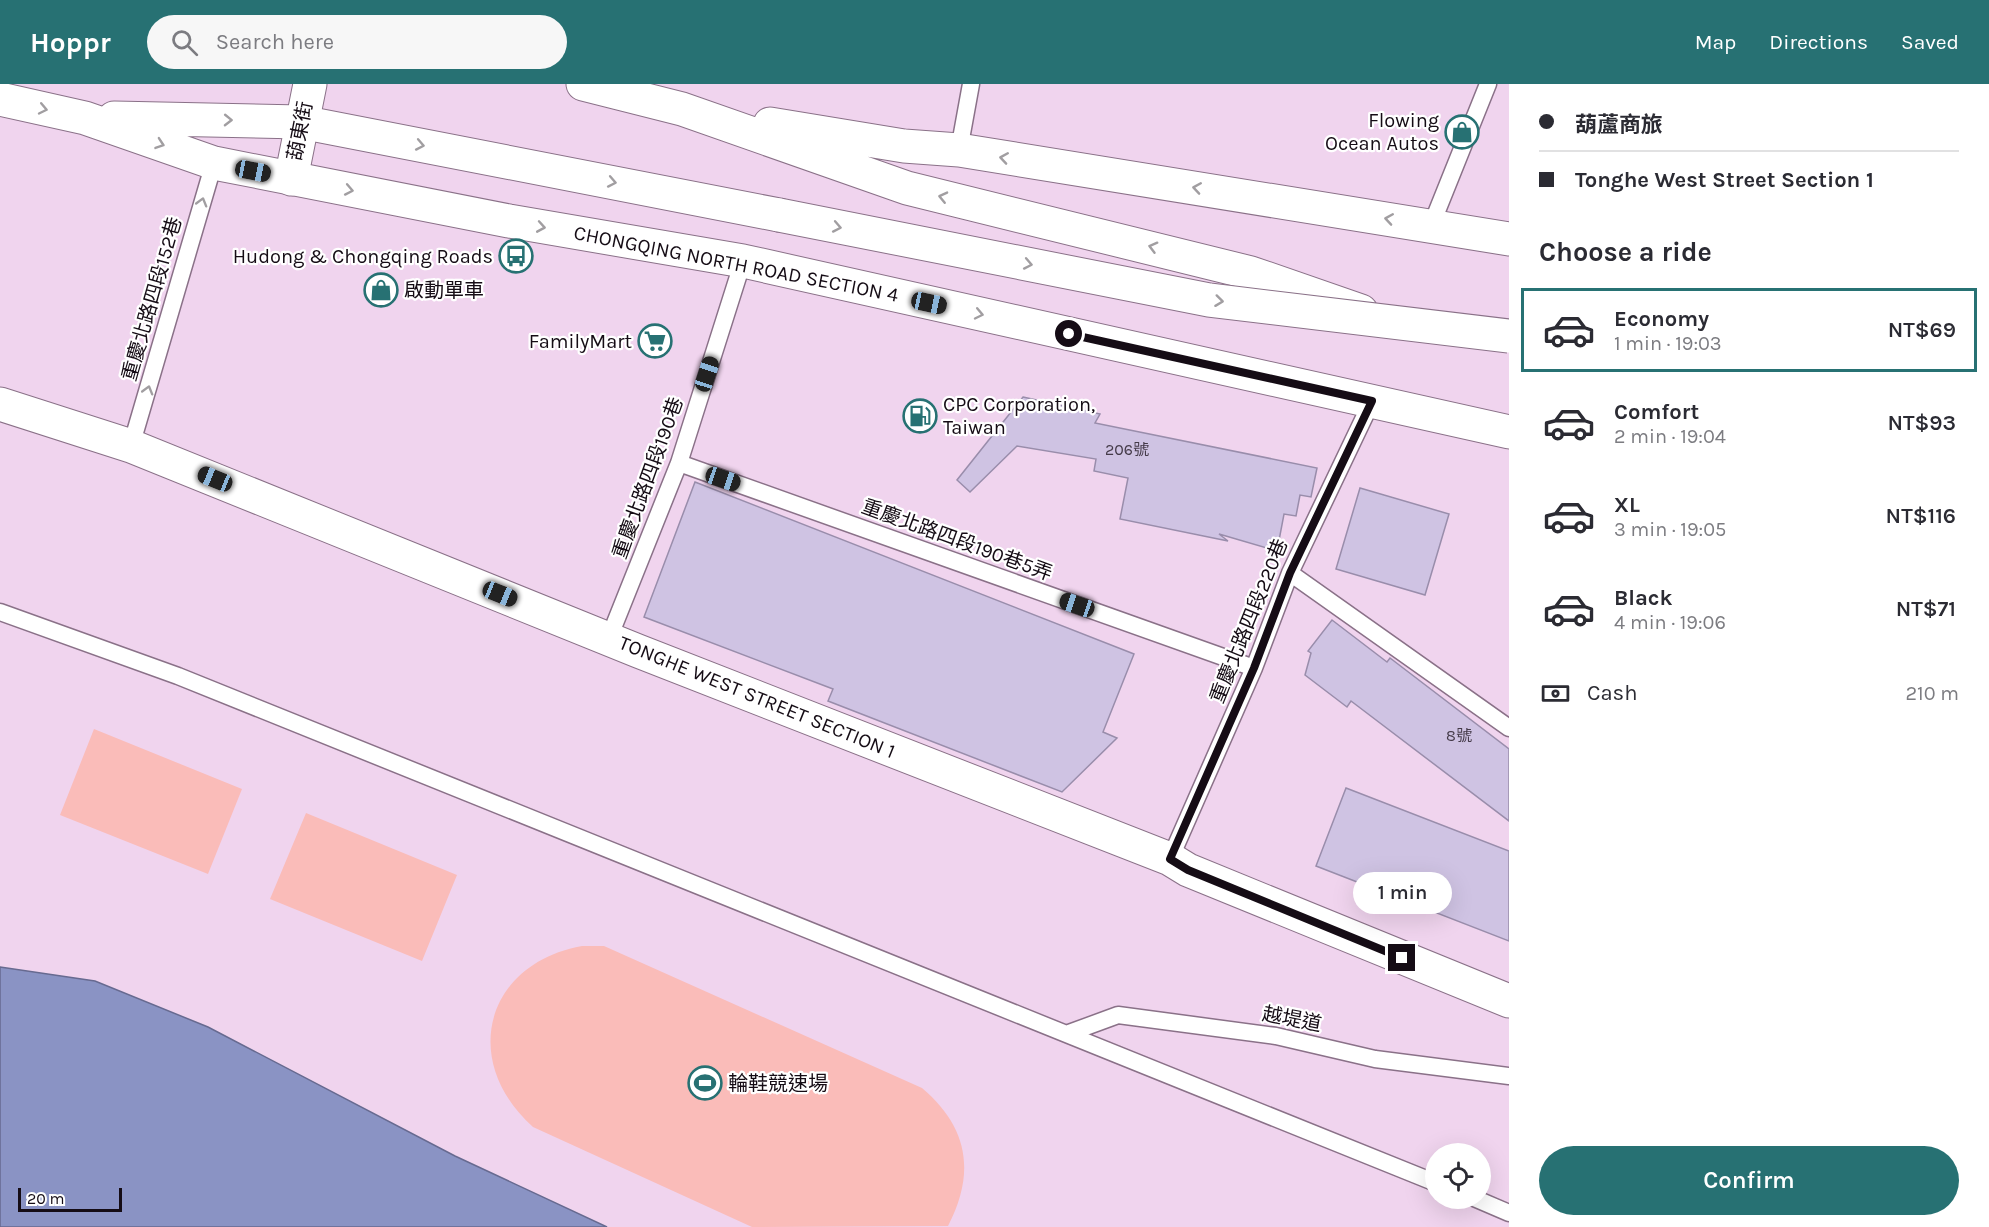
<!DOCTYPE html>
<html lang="en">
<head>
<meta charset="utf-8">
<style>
	:root { --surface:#fff; --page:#f7f7f7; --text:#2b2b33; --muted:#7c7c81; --line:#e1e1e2; --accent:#277173 }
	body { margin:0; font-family:Karla,"Noto Sans TC",sans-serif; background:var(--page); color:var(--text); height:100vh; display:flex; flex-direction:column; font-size:22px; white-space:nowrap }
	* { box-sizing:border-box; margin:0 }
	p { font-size:20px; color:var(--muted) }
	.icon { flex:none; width:33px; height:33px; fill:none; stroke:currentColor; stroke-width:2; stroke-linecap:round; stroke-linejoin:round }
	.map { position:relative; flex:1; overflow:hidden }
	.drawer { display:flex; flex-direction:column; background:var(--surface); width:480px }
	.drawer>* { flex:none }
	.top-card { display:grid; align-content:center; height:132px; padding:0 30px; background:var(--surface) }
	.controls { position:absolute; left:1425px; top:1059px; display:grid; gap:12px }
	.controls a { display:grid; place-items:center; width:66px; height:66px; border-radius:50%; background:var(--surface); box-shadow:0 6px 24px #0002; font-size:30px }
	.scale { position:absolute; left:18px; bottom:15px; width:104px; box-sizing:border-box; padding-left:6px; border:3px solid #150c15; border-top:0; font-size:16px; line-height:21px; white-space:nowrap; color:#150c15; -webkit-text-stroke:4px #fff; paint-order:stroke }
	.end { position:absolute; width:27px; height:27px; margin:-14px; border:8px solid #150c15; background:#fff; box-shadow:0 0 0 3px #fff }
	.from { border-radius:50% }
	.bubble { position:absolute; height:42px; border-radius:21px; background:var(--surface); box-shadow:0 6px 24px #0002; font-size:20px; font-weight:600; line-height:42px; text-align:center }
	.car { position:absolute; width:18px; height:36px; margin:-18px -9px; border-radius:8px; box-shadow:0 0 4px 2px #0007; background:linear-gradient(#222 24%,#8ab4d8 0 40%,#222 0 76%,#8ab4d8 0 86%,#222 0) }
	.top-card b { display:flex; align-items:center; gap:21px; height:57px; font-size:22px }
	.top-card b+b { border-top:2px solid var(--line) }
	.top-card i { width:15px; height:15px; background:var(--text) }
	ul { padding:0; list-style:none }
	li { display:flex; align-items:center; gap:18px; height:84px; margin:0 12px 9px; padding:0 18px; border:3px solid transparent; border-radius:0px }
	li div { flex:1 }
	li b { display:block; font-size:22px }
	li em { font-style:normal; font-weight:600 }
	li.on { border-color:var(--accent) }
	li>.icon { width:54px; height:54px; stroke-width:1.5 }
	h2 { padding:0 30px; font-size:27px; line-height:72px }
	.pay { display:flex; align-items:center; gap:15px; height:66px; padding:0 30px; font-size:22px }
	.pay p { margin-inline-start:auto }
	.action { display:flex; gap:12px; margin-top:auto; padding:12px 30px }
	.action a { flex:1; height:69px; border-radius:36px; background:var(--accent); color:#fff; font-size:24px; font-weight:600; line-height:69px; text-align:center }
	header { display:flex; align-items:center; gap:36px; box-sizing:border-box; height:84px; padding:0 30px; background:var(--accent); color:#fff }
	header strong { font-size:28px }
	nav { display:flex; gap:33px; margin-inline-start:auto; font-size:21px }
	.search { width:420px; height:54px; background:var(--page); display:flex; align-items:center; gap:15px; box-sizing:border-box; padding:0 21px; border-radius:33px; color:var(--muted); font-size:22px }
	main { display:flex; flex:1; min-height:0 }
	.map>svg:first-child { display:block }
	.green { fill:#fabcb9 }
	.water { fill:#8a93c4; stroke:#676a90; stroke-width:1.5 }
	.building { fill:#cfc3e3; stroke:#998dab; stroke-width:1.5 }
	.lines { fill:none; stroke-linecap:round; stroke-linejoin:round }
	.lane-casing { stroke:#8a7188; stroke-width:19 }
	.street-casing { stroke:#8a7188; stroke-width:35 }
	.primary-casing { stroke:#8a7188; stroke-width:35 }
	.lane { stroke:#fff; stroke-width:16 }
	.street { stroke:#fff; stroke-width:33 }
	.primary { stroke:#fff; stroke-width:33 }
	.primary-bridge-casing { stroke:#8a7188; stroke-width:35; stroke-linecap:butt }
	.primary-bridge { stroke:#fff; stroke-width:33 }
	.oneway { stroke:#a19ea1 }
	.route { stroke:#150c15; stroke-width:8 }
	.labels { text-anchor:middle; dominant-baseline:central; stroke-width:4.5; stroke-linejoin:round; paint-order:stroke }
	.number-label { font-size:16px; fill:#443a48 }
	.poi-label { font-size:20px; fill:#150c15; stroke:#fff; text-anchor:end }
	.street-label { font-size:20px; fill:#150c15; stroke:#fff }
</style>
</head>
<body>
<header>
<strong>Hoppr</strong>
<div class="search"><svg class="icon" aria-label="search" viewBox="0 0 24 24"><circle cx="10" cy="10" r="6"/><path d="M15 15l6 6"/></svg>Search here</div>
<nav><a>Map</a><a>Directions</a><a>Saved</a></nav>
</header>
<main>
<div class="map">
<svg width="1509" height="1143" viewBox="0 0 1509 1143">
	<rect width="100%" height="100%" fill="#f0d4ee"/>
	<path class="green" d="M94 645 242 705 208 790 60 731Z
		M306 729 457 791 422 877 270 815Z
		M582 862H604L922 1004C968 1043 976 1088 948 1142L752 1143 533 1043C460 978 484 880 582 862Z"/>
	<path class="water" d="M0 883 95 897 208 943 455 1072 607 1143H0Z"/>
	<path class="building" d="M1023 313 1100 330 1095 339 1317 384 1311 413 1300 411 1296 432 1284 430 1277 467 1219 450 1228 457 1120 435 1128 394 1094 387 1096 375 1017 362 970 408 957 396Z
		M695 398 1134 570 1103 648 1117 654 1062 708 828 617 833 605 644 533Z
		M1360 404 1449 430 1425 511 1336 485Z
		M1332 536 1387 578 1390 574 1509 665V737L1351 617 1347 623 1305 591 1311 569 1308 567Z
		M1346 704 1509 767V857L1316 782Z"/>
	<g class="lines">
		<defs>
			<path id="lane" d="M959 66 971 0
				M1431 142 1488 0
				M131 362 214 79
				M679 379 1254 584
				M1290 489 1509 644
				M0 528 178 592 1436 1099
				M609 554 679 379 743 177
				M1170 775 1254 584 1290 489 1372 317
				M1069 949 1118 931 1276 952 1375 975 1509 992
				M1474 1114 1509 1129"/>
			<path id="street" d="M291 95 310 0
				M0 320 131 362 638 567 1170 775 1188 786 1509 917"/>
			<path id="primary" d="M583 0 682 25 907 104 1251 189 1361 227
				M0 15 85 34 214 79 509 137 743 177 1509 348
				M114 34 301 38 779 131
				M770 40 904 62 959 66 1509 155"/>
		</defs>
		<use href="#lane" class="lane-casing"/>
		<use href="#street" class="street-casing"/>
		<use href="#primary" class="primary-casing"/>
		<use href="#lane" class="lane"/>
		<use href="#street" class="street"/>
		<use href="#primary" class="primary"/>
		<defs>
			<path id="primary-bridge" d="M779 131 1209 216 1509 252"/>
		</defs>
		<use href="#primary-bridge" class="primary-bridge-casing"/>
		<use href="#primary-bridge" class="primary-bridge"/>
	</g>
	<defs><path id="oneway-chevron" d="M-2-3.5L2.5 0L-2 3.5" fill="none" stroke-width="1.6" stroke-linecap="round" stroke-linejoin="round" transform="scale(1.5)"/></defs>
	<g class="oneway">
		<use href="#oneway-chevron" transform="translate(43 25) rotate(12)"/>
		<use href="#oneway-chevron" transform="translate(228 36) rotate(1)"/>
		<use href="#oneway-chevron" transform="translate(160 60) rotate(19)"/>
		<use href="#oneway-chevron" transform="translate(420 61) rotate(11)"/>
		<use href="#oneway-chevron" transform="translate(1004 74) rotate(-171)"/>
		<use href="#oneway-chevron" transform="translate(612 98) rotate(11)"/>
		<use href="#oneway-chevron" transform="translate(1197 104) rotate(-171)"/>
		<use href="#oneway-chevron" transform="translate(349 106) rotate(11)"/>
		<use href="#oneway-chevron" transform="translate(943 113) rotate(-167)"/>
		<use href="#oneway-chevron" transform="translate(202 118) rotate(-74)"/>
		<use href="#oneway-chevron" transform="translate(1389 135) rotate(-171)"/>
		<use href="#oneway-chevron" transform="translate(541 143) rotate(10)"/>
		<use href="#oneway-chevron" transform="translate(837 143) rotate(11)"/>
		<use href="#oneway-chevron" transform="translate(1153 163) rotate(-165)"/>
		<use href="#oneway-chevron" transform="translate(1028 180) rotate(11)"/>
		<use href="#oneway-chevron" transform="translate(1219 217) rotate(7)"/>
		<use href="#oneway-chevron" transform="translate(979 230) rotate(12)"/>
		<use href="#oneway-chevron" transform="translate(148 306) rotate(-74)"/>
	</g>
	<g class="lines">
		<path class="route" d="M1069 250 1372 317 1290 489 1254 584 1170 775 1188 786 1402 874"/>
	</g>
	<defs>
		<symbol id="shop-ring" viewBox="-11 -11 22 22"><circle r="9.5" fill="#fff" stroke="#277173" stroke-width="1.5"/><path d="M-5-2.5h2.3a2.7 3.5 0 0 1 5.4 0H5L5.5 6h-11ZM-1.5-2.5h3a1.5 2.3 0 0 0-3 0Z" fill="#277173"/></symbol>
		<symbol id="bus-ring" viewBox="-11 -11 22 22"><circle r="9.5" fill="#fff" stroke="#277173" stroke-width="1.5"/><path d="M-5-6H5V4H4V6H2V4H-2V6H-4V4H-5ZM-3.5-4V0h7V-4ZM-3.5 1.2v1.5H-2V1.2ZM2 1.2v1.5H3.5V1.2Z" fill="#277173"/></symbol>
		<symbol id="supermarket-ring" viewBox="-11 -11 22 22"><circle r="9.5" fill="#fff" stroke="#277173" stroke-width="1.5"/><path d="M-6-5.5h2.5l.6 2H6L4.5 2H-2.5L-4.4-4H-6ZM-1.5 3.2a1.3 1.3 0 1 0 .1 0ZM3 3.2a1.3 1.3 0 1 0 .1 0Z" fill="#277173"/></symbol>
		<symbol id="fuel-ring" viewBox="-11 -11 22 22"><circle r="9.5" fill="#fff" stroke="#277173" stroke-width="1.5"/><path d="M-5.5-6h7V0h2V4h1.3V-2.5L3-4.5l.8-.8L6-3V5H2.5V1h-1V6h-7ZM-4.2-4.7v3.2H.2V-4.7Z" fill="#277173"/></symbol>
		<symbol id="stadium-ring" viewBox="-11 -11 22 22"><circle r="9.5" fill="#fff" stroke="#277173" stroke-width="1.5"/><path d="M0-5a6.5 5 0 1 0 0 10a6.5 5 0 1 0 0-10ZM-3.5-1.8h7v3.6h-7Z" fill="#277173"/></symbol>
	</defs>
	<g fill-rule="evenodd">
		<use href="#shop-ring" x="1443" y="29" width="38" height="38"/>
		<use href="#bus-ring" x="497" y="153" width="38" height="38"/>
		<use href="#shop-ring" x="362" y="187" width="38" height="38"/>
		<use href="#supermarket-ring" x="636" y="238" width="38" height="38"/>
		<use href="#fuel-ring" x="901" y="313" width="38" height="38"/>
		<use href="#stadium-ring" x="686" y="980" width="38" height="38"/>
	</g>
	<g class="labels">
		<g class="number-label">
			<text x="1127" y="365">206號</text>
			<text x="1459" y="651">8號</text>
		</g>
		<g class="poi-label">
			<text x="1439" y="36">Flowing<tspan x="1439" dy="23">Ocean Autos</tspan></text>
			<text x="493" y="172">Hudong &amp; Chongqing Roads</text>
			<text x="404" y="206" text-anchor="start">啟動單車</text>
			<text x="632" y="257">FamilyMart</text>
			<text x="943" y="320" text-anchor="start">CPC Corporation,<tspan x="943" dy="23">Taiwan</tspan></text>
			<text x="728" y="999" text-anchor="start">輪鞋競速場</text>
		</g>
		<g class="street-label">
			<text transform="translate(300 47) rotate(-79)">葫東街</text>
			<text transform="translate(736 180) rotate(11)">CHONGQING NORTH ROAD SECTION 4</text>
			<text transform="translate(152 215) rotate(-74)">重慶北路四段152巷</text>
			<text transform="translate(648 394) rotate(-70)">重慶北路四段190巷</text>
			<text transform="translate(957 456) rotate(20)">重慶北路四段190巷5弄</text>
			<text transform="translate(1249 537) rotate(-68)">重慶北路四段220巷</text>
			<text transform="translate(757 613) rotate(22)">TONGHE WEST STREET SECTION 1</text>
			<text transform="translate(1292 935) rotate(11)">越堤道</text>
		</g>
	</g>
</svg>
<div class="controls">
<a><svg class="icon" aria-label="locate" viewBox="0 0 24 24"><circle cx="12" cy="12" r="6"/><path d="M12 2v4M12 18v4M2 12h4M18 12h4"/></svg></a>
</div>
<div class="scale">20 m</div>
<i class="end from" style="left:1069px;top:250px"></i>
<i class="end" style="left:1402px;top:874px"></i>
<div class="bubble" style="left:1353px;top:788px;width:99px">1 min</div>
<i class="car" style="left:253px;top:87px;rotate:101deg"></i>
<i class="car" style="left:929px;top:219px;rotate:102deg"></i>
<i class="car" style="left:707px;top:290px;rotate:18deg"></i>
<i class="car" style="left:215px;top:395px;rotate:292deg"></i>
<i class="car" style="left:723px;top:395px;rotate:109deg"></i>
<i class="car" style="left:500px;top:510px;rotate:112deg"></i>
<i class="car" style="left:1077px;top:521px;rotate:289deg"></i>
</div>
<section class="drawer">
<div class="top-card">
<b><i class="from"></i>葫蘆商旅</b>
<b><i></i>Tonghe West Street Section 1</b>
</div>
<h2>Choose a ride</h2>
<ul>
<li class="on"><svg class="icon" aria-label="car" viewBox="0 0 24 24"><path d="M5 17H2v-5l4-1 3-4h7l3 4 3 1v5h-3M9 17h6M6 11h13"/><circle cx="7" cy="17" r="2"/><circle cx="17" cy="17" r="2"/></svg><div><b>Economy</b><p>1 min · 19:03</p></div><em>NT$69</em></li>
<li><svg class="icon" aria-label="car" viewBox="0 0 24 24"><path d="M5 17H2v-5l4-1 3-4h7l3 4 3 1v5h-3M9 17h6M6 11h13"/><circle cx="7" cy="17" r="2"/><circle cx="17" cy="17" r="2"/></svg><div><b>Comfort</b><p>2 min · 19:04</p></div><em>NT$93</em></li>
<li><svg class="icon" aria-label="car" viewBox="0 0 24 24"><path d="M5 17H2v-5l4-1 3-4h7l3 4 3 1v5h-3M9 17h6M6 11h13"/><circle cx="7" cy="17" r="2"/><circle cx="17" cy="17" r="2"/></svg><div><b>XL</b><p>3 min · 19:05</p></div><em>NT$116</em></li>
<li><svg class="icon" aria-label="car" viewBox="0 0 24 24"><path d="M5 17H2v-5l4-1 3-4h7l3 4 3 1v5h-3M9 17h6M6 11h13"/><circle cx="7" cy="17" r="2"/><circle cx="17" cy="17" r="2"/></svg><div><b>Black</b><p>4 min · 19:06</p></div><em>NT$71</em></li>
</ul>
<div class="pay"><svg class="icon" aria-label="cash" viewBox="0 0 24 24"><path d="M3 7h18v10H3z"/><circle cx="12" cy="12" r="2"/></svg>Cash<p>210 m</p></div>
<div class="action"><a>Confirm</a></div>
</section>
</main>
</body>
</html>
